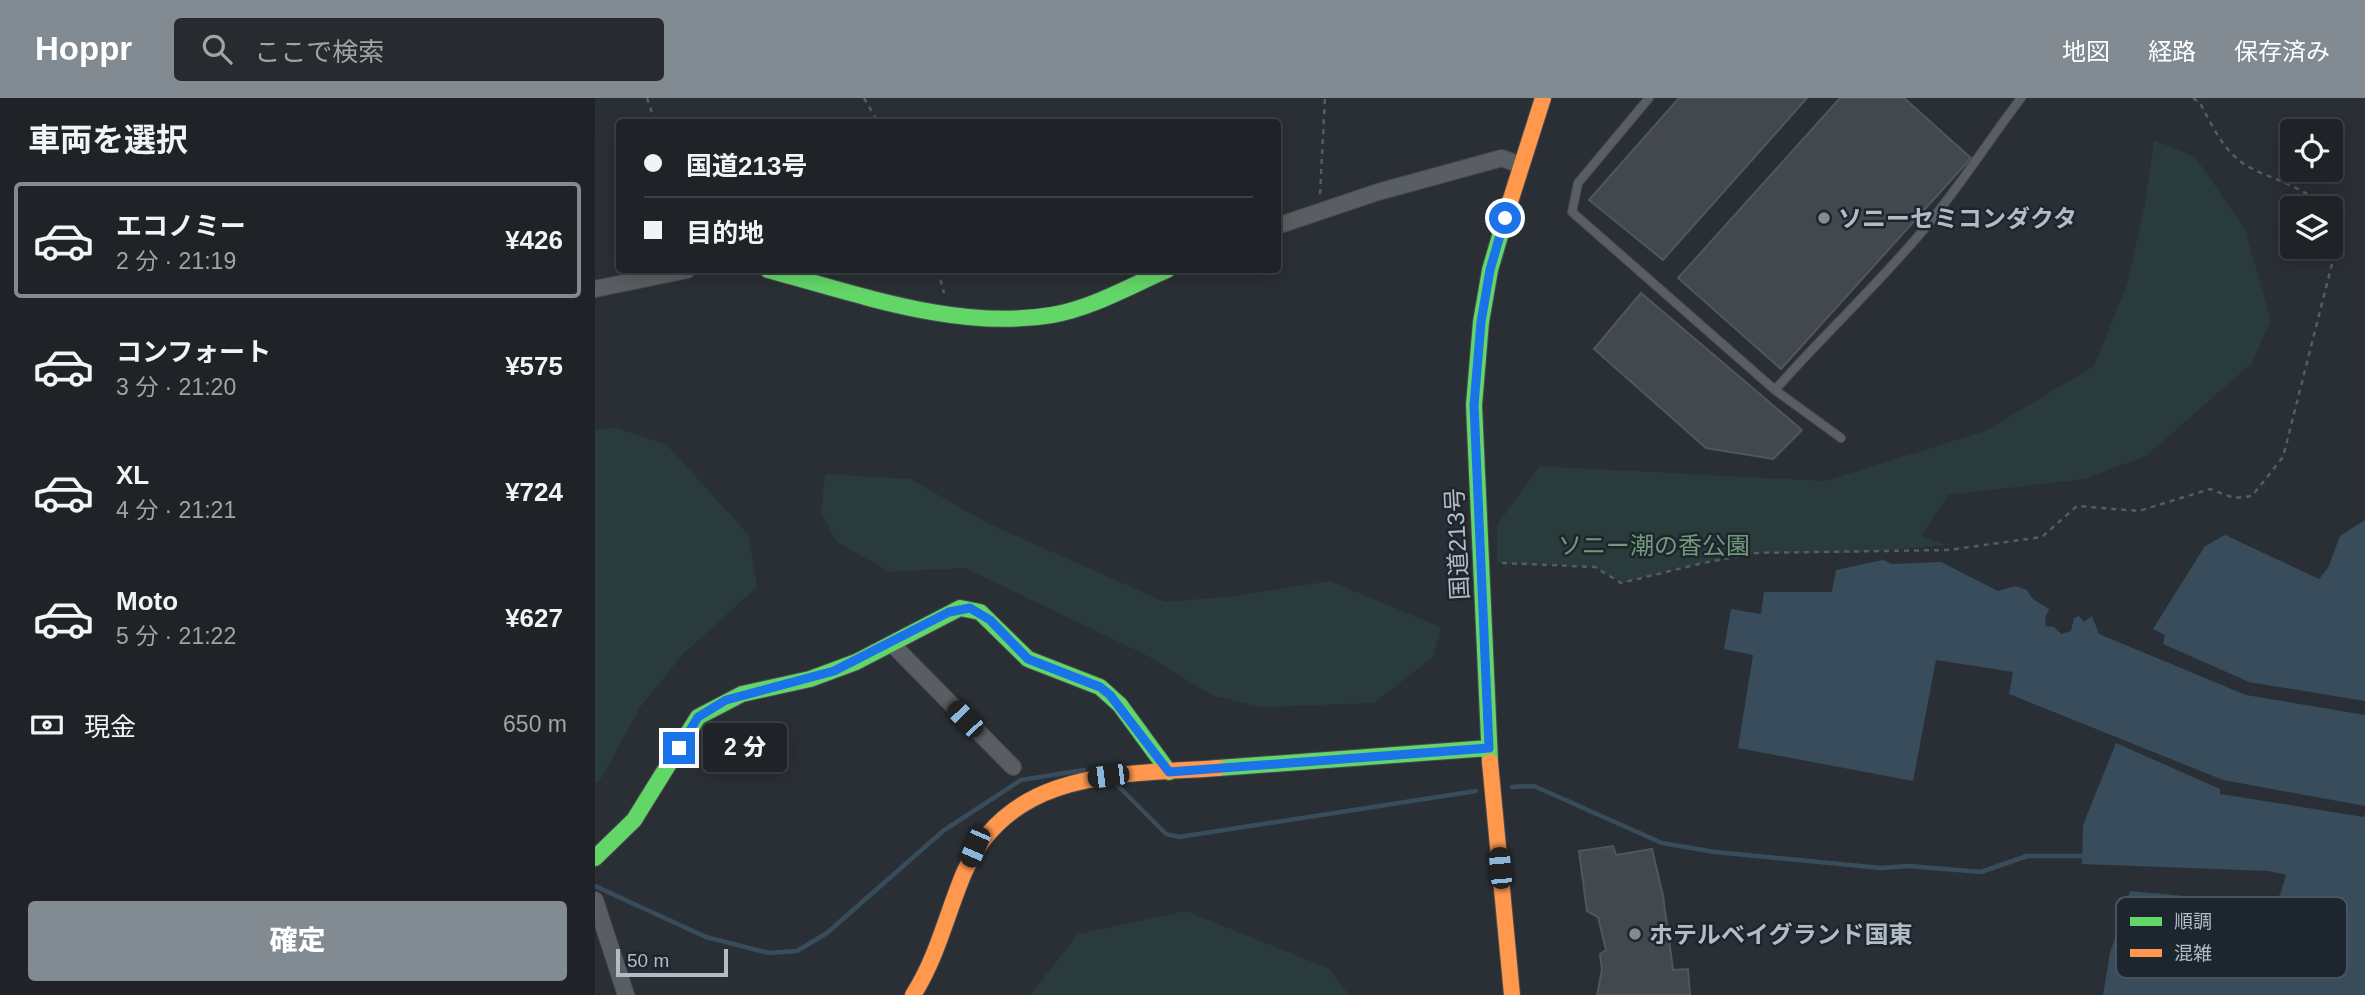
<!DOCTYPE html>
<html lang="ja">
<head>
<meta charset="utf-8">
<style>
	:root { --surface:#1f2327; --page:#272b2f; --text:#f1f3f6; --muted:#a1a4a7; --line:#3c4044; --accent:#838b92 }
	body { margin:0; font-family:Arial,"Noto Sans JP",sans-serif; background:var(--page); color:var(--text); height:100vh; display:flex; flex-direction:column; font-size:26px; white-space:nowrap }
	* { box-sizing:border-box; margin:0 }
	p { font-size:23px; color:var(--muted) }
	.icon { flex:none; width:38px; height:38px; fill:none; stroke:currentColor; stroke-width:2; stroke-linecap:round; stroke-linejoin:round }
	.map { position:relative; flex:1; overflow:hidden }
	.side { display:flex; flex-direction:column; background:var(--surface); width:595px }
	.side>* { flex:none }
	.hud { position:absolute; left:21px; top:21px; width:665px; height:154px; border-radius:7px; box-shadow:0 4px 18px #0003,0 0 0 2px var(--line); display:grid; align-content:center; height:154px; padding:0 28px; background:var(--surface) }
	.tools { position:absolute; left:1685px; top:21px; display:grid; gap:14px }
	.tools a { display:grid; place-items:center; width:63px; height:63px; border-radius:7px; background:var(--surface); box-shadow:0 4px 18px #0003,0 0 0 2px var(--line); font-size:35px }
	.scale { position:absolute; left:21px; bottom:18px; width:112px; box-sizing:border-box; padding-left:7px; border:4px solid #b3bcc5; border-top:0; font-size:19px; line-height:24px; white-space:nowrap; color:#b3bcc5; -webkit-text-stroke:5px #1d262e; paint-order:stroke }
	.end { position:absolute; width:32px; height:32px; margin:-16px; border:9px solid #1a73e8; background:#fff; box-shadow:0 0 0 4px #fff }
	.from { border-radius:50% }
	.bubble { position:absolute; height:49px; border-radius:7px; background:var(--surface); box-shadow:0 4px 18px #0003,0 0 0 2px var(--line); font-size:23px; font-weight:800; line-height:49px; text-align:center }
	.car { position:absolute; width:21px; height:42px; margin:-21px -10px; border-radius:9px; box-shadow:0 0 5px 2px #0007; background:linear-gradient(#222 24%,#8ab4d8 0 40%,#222 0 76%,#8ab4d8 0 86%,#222 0) }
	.hud b { display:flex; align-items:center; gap:24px; height:66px; font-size:26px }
	.hud b+b { border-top:2px solid var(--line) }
	.hud i { width:18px; height:18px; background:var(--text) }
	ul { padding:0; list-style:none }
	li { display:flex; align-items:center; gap:21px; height:116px; margin:0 14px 10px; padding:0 14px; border:4px solid transparent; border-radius:7px }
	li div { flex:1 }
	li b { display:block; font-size:26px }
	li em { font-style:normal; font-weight:800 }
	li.current { border-color:var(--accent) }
	li>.icon { width:63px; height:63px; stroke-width:1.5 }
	h2 { padding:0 28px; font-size:32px; line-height:84px }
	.pay { display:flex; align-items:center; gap:18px; height:77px; padding:0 28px; font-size:26px }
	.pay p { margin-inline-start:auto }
	.button { display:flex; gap:14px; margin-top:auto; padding:14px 28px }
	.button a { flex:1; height:80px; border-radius:7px; background:var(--accent); color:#fff; font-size:28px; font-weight:800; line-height:80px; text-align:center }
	header { display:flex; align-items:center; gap:42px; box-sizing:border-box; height:98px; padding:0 35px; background:var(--accent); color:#fff }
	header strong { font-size:33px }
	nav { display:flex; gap:38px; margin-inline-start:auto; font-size:24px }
	.search { width:490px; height:63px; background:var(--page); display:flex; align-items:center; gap:18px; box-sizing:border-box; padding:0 24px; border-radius:7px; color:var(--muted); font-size:26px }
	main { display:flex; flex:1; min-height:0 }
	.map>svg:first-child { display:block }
	.green { fill:#293b3b }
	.water { fill:#394c5c }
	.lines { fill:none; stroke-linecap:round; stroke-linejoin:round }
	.stream { stroke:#394c5c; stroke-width:4.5 }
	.building { fill:#42484c; stroke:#51565b; stroke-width:2 }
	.lane-casing { stroke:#474b4f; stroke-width:10 }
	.street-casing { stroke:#474b4f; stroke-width:18 }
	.fast-casing { stroke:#474b4f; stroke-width:18 }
	.slow-casing { stroke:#474b4f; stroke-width:18 }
	.path { stroke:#575c60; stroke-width:2.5; stroke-dasharray:5 5; stroke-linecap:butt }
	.lane { stroke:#595e62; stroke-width:8 }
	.street { stroke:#595e62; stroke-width:16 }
	.fast { stroke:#63d668; stroke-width:16 }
	.slow { stroke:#ff974d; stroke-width:16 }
	.route { stroke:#1a73e8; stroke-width:9 }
	.poi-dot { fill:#838b92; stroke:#1d262e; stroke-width:2.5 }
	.labels { text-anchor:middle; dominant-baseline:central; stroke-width:5; stroke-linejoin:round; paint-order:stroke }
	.poi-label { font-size:24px; font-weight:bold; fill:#b3bcc5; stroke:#1d262e; text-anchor:start }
	.street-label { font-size:24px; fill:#b3bcc5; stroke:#1d262e }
	.park-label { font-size:24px; fill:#739978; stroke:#1d262e }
	.key { fill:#1d262e; stroke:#4a535b; stroke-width:2 }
	.key-label { font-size:19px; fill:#b3bcc5 }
</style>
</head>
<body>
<header>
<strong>Hoppr</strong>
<div class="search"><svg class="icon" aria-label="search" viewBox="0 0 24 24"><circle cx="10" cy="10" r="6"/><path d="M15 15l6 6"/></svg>ここで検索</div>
<nav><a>地図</a><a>経路</a><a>保存済み</a></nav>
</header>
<main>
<section class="side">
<h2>車両を選択</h2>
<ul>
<li class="current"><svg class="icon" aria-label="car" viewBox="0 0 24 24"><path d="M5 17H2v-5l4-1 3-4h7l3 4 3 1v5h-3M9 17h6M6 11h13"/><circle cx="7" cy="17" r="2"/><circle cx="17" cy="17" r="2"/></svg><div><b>エコノミー</b><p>2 分 · 21:19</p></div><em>¥426</em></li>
<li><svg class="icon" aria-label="car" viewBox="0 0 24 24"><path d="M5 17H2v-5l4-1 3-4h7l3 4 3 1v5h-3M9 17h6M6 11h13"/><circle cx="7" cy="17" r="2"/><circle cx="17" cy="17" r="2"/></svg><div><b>コンフォート</b><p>3 分 · 21:20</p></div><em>¥575</em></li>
<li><svg class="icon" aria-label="car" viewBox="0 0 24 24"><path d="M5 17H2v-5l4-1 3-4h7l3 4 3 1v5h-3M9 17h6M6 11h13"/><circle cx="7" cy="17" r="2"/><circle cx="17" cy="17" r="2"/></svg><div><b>XL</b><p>4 分 · 21:21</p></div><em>¥724</em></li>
<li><svg class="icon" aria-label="car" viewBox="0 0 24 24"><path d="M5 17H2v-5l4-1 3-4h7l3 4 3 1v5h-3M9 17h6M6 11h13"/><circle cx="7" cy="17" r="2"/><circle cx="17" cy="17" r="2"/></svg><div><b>Moto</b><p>5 分 · 21:22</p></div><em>¥627</em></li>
</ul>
<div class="pay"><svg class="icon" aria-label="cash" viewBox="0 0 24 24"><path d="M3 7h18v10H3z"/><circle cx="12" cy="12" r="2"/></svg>現金<p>650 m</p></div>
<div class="button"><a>確定</a></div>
</section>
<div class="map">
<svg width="1770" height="897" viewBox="0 0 1770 897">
	<rect width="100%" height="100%" fill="#292f34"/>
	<path class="green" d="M1559 42 1600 59 1649 129 1676 222 1657 265 1551 358 1489 381 1353 397 1326 438 1352 447 1259 455H1161L1108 465 1026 485 1000 469 902 465V427L945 368 1230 383 1390 333 1499 268 1532 186 1550 106Z
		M21 330 71 346 153 436 162 489 87 557 46 608 4 684 0 685V332Z
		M230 376 316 381 390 424 570 504 640 498 735 483 846 529 838 559 779 605 666 609 618 598 553 558 370 470 295 474 242 444 226 415Z
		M591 813 735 871 754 897H435L483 836Z"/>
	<path class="water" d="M1770 422V603L1654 584 1568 546 1570 537 1558 531 1610 448 1630 437 1724 481 1733 470 1745 438Z
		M1288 462 1297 466 1346 464 1403 493 1420 488 1432 492 1438 501 1454 511 1450 520 1451 528 1459 529 1466 536 1476 533 1479 520 1484 518 1489 524 1497 518 1504 536 1651 597 1770 617V708L1628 682 1414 596 1418 574 1341 562 1318 683 1143 650 1158 557 1129 551 1136 511 1166 516 1169 494H1237L1241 472Z
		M1521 645 1625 691V696L1769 719 1770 714V897H1508L1515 855 1535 793 1667 805 1685 797 1691 777 1674 773 1487 766 1488 727Z"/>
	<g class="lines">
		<path class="stream" d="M521 686 571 736 584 739 881 693
			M917 689 939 688 1067 745 1120 754 1286 770 1314 768 1386 774 1432 758H1490
			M0 788 111 839 174 855 202 853 232 835 348 733 426 682 489 672"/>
	</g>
	<path class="building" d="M1084 0H1212L1068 162 994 102Z
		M1245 0H1309L1376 60 1186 271 1083 180Z
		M1046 195 1207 332 1178 361 1111 350 999 251Z
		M1018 748 1021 757 1057 751 1068 798 1078 872 1093 871 1095 897H1002L1007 872 1005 856 1011 852 1003 819 992 813 984 753Z"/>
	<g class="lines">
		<defs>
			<path id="lane" d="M1054 0 983 85 977 114 1180 292 1246 340
				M1180 292C1230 235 1287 183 1335 124 1368 83 1395 41 1426 0"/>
			<path id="street" d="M682 128 783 94 907 60 925 67
				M0 191 92 172
				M297 546 418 669
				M0 802 31 897"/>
			<path id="fast" d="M173 172C263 196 363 233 457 217 497 210 535 188 572 172
				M895 664 879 307 886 224 895 172 914 107
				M623 670 894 650
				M0 760 39 722 103 619 147 596 215 581 261 564 365 510 385 514 433 561 505 589 525 607 574 674"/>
			<path id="slow" d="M914 107 948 0
				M895 664 917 897
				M318 897C342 860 352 815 369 775 415 670 526 677 623 670"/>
		</defs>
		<use href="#lane" class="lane-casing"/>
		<use href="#street" class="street-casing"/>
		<use href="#fast" class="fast-casing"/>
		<use href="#slow" class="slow-casing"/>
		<path class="path" d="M52 0 60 24
			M269 0 283 24
			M1598 0 1605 5C1618 29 1630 57 1656 70 1678 82 1712 89 1727 110
			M725 96 730 0
			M343 172 349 195
			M907 465 1000 469 1026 485 1108 465 1161 455 1353 452 1447 439 1482 408 1544 413 1615 391 1639 400 1657 398 1688 359 1738 162 1736 149"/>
		<use href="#lane" class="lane"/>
		<use href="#street" class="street"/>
		<use href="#fast" class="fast"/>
		<use href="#slow" class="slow"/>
	</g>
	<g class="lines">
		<path class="route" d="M84 650 103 619 131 602 239 573 354 514 375 510 395 522 433 561 505 589 515 597 574 674 894 650 879 307 886 224 895 172 910 120"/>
	</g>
	<g class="poi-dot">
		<circle cx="1229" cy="120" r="7"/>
		<circle cx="1040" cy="836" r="7"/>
	</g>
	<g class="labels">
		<g class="poi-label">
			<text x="1243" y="120">ソニーセミコンダクタ</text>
			<text x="1054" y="836">ホテルベイグランド国東</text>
		</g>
		<g class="street-label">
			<text transform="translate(862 446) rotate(-93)">国道213号</text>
		</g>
		<g class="park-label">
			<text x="1059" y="447">ソニー潮の香公園</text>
		</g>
	</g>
	<rect x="1521" y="799" width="231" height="81" rx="10" class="key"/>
	<rect x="1535" y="819" width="32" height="9" fill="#63d668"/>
	<rect x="1535" y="851" width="32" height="8" fill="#ff974d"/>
	<g class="key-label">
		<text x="1579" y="830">順調</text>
		<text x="1579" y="862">混雑</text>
	</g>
</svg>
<div class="tools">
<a><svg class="icon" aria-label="locate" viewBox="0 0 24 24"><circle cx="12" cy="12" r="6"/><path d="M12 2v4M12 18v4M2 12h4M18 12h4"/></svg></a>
<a><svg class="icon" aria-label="layers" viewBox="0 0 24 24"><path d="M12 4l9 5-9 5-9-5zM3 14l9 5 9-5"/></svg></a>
</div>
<div class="scale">50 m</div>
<i class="end from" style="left:910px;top:120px"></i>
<i class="end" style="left:84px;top:650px"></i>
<div class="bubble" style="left:108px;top:625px;width:84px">2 分</div>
<i class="car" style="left:370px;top:621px;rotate:316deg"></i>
<i class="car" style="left:513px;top:678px;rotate:263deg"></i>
<i class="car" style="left:380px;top:749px;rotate:203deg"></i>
<i class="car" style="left:905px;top:770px;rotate:355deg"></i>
<div class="hud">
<b><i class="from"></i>国道213号</b>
<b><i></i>目的地</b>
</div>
</div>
</main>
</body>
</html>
